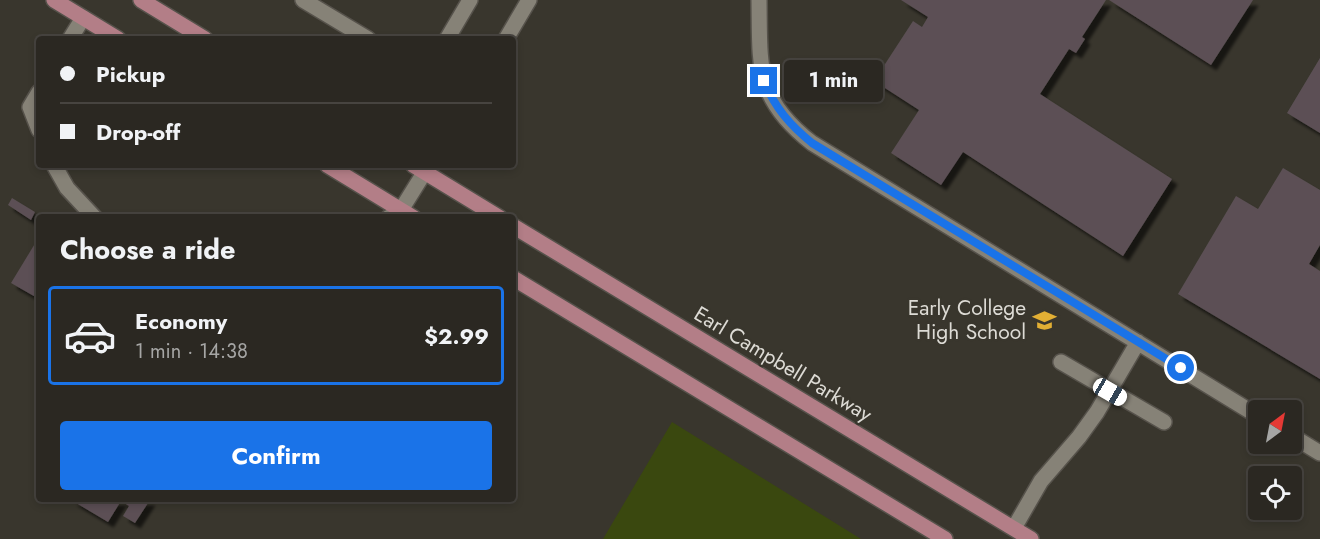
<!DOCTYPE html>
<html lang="en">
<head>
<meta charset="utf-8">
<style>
	:root { --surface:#2b2822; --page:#33302a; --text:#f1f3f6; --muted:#a6a6a5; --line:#474440; --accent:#1a73e8 }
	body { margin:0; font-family:Jost,sans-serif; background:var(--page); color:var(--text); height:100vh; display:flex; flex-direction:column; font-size:22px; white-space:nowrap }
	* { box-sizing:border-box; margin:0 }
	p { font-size:20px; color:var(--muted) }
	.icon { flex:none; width:33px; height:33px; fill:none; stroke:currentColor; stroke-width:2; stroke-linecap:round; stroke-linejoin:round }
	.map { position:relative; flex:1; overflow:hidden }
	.sheet { position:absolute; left:36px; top:214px; width:480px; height:288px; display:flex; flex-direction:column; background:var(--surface); border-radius:6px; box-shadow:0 3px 9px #0003,0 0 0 2px var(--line) }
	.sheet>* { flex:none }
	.guide { position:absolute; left:36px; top:36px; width:480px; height:132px; border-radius:6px; box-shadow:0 3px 9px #0003,0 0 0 2px var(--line); display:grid; align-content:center; height:132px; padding:0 24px; background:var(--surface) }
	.needle { width:39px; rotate:32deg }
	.buttons { position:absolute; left:1248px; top:400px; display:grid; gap:12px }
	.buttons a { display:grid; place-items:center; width:54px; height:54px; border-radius:6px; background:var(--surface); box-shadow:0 3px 9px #0003,0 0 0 2px var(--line); font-size:30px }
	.end { position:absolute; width:27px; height:27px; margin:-14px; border:8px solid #1a73e8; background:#fff; box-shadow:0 0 0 3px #fff }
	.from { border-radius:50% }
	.bubble { position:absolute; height:42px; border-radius:6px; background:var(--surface); box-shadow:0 3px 9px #0003,0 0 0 2px var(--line); font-size:20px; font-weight:700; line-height:42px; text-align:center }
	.car { position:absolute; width:18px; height:36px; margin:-18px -9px; border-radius:8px; box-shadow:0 0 4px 2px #0007; background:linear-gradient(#fff 24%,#345 0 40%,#fff 0 76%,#345 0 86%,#fff 0) }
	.guide b { display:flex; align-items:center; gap:21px; height:57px; font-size:22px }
	.guide b+b { border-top:2px solid var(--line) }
	.guide i { width:15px; height:15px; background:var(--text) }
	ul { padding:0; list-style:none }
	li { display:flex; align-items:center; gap:18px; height:99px; margin:0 12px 9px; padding:0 12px; border:3px solid var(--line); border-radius:6px }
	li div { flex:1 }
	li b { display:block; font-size:22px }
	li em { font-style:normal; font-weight:700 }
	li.selected { border-color:var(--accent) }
	li>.icon { width:54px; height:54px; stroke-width:1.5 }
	h2 { padding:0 24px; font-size:27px; line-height:72px }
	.action { display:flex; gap:12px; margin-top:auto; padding:12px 24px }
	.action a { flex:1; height:69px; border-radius:6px; background:var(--accent); color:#fff; font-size:24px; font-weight:700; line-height:69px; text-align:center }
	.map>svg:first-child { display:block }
	.green { fill:#3a480f }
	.building { fill:#5b5054; filter:url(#shadow) }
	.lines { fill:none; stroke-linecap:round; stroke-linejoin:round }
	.minor-casing { stroke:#56524b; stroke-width:18 }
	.major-casing { stroke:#56524b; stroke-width:18 }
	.minor { stroke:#868277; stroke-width:15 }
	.major { stroke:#b37e87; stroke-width:15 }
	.route { stroke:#1a73e8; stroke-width:8 }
	.labels { text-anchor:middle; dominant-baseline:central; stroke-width:4.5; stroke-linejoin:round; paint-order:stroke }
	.poi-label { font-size:21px; fill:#dddbd5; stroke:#39362d; text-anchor:end }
	.street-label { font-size:21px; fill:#dddbd5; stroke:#39362d }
</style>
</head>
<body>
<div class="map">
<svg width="1320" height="539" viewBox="0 0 1320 539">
	<defs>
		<filter id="shadow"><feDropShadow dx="5.5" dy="5.5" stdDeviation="1.5" flood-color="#0009"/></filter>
	</defs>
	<rect width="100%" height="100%" fill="#39362d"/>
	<path class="green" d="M672 422 861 539H862H603Z"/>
	<path class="building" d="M901 0H1106L1082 37 1085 39 1076 53 1069 49 1040 94 1172 179 1123 256 963 152 941 185 891 153 919 110 874 81 913 21 922 27 928 17Z
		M1109 0H1253L1211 65Z
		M1320 58V133L1287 113Z
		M1283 168 1320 190V245L1309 264 1320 271V379L1178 294 1236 196 1258 209Z
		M12 198 35 212 31 220 8 205Z
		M39 237V299L11 283Z
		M71 500H150L135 523 123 516 129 506 121 501 108 522Z"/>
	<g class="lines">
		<defs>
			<path id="minor" d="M303 0 368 39
				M759 0C760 66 755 99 812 143L1258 416
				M70 39 83 18
				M447 39 470 0
				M506 39 529 0
				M39 92 30 107 39 130
				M54 165 67 188 95 218
				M388 218 401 210 429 165
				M1061 362 1164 422
				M1292 436 1320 453
				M1014 528 1041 481 1079 437 1097 412 1138 342"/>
			<path id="major" d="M54 0 118 39
				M141 0 205 39
				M327 165 414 218
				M413 165 500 218
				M513 226 1031 539
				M513 278 945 539"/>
		</defs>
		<use href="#minor" class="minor-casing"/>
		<use href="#major" class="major-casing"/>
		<use href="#minor" class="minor"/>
		<use href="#major" class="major"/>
	</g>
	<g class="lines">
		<path class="route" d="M764 81C775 108 790 125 812 143L1181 368"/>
	</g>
	<defs>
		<symbol id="school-bare" viewBox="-9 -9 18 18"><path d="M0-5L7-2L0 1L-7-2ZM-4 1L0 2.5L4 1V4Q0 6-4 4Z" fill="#e2af34" stroke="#39362d" stroke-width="2.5" paint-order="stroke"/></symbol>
	</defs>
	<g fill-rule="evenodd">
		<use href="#school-bare" x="1028" y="304" width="33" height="33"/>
	</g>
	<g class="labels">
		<g class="poi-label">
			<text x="1026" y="308">Early College<tspan x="1026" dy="24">High School</tspan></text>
		</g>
		<g class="street-label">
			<text transform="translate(783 364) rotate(31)">Earl Campbell Parkway</text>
		</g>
	</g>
</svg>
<div class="buttons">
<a><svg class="needle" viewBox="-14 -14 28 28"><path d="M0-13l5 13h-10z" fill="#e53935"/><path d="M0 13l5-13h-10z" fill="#a6a6a5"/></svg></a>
<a><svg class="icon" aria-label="locate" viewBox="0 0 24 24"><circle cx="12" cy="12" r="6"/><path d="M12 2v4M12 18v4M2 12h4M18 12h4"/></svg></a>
</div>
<i class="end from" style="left:1181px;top:368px"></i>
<i class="end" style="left:764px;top:81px"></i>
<div class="bubble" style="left:784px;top:60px;width:99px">1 min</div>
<i class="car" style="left:1110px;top:392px;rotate:120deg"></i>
<div class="guide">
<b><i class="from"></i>Pickup</b>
<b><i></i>Drop-off</b>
</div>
<section class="sheet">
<h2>Choose a ride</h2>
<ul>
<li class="selected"><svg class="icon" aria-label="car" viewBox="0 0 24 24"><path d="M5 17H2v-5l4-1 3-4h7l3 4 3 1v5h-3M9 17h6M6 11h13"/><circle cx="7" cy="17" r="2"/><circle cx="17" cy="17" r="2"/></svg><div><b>Economy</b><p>1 min · 14:38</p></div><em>$2.99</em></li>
</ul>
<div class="action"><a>Confirm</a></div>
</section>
</div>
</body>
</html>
